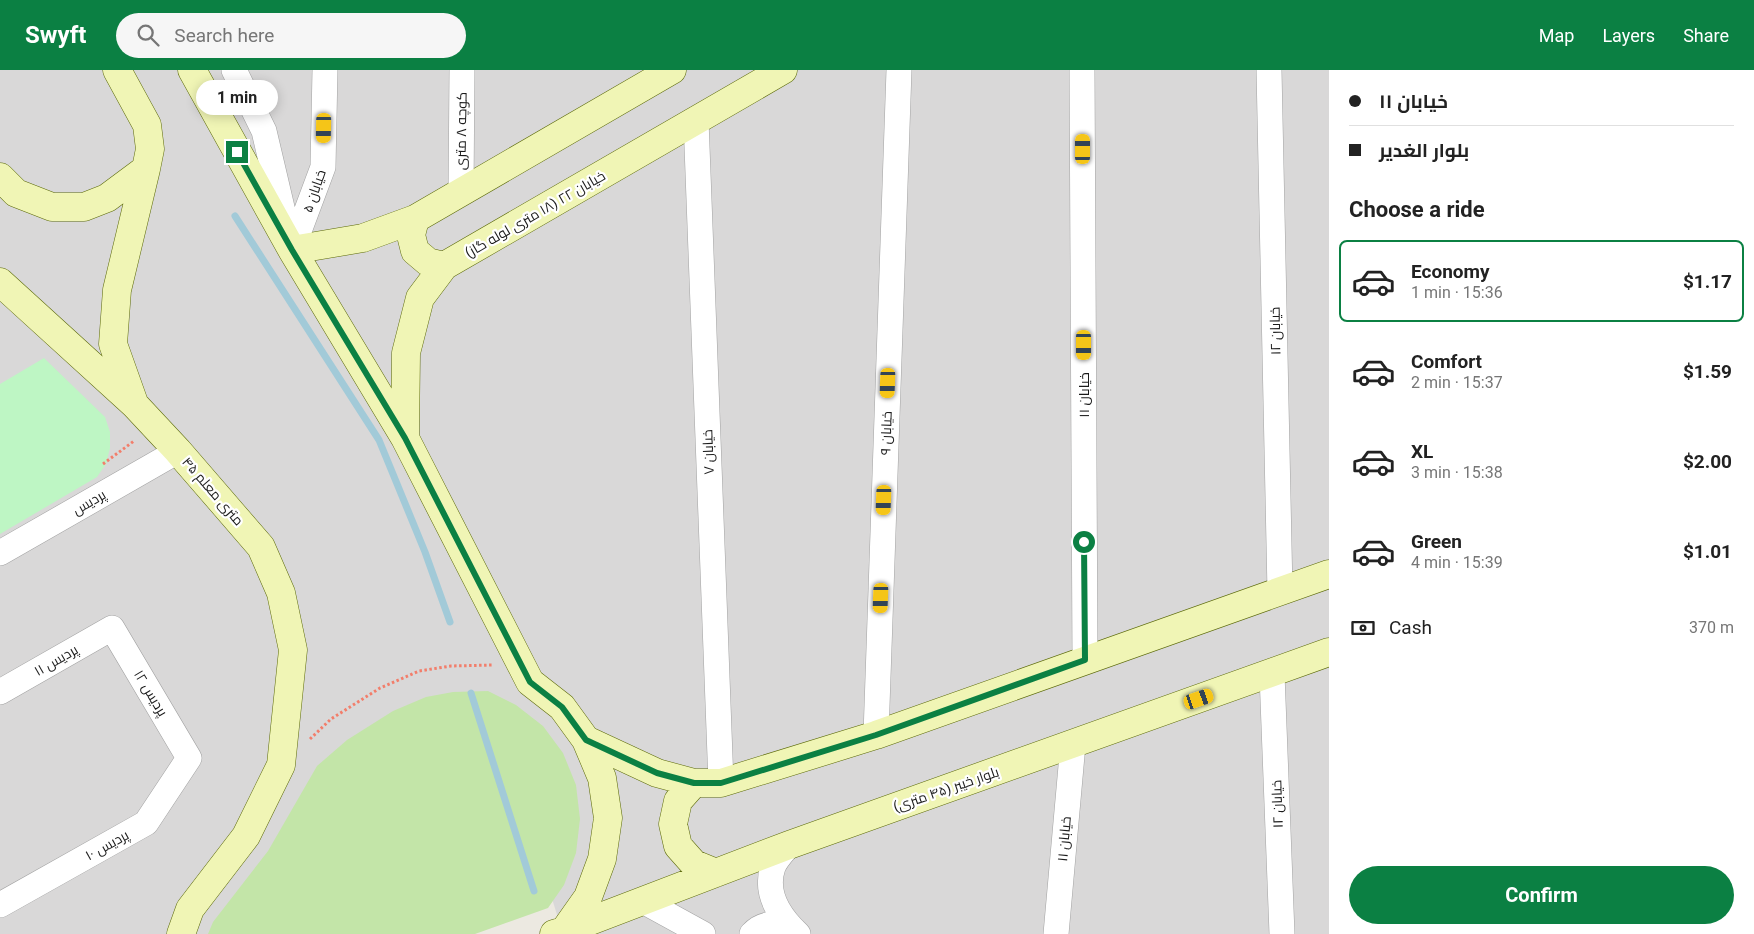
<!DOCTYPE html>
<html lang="en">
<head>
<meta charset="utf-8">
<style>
	:root { --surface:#fff; --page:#f6f6f6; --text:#222; --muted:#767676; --line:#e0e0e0; --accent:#0b8043 }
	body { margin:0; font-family:Roboto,Cairo,sans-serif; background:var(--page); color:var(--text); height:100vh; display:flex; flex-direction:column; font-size:19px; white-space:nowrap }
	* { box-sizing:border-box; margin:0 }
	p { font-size:16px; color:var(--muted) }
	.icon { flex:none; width:28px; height:28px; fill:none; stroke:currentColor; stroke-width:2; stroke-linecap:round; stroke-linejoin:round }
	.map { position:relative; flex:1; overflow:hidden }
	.drawer { display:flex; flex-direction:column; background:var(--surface); width:425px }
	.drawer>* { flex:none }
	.guide { display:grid; align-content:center; height:110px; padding:0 20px; background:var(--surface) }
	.end { position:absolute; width:22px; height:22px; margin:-11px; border:6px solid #0b8043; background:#fff; box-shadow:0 0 0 2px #fff }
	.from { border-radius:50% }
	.bubble { position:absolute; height:35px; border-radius:18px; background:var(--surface); box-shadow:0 2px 12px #0003; font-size:16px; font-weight:700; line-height:35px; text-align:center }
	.car { position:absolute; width:15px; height:30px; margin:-15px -8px; border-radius:6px; box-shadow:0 0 4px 1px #0007; background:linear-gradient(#f5c518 24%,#345 0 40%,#f5c518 0 76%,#345 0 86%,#f5c518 0) }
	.guide b { display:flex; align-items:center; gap:18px; height:48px; font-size:19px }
	.guide b+b { border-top:1px solid var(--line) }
	.guide i { width:12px; height:12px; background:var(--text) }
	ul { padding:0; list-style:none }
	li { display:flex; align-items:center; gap:15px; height:82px; margin:0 10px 8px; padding:0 10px; border:2px solid transparent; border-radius:8px }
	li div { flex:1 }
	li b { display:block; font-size:19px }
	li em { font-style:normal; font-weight:700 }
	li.active { border-color:var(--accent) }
	li>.icon { width:45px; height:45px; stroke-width:1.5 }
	h2 { padding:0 20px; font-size:22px; line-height:60px }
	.pay { display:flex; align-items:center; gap:12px; height:55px; padding:0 20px; font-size:19px }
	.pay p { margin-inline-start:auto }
	.button { display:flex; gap:10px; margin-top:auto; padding:10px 20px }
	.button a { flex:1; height:58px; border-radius:30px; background:var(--accent); color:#fff; font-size:20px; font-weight:700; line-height:58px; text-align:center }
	header { display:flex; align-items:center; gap:30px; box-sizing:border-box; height:70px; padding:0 25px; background:var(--accent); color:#fff }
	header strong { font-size:24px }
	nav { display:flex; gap:28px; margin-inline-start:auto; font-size:18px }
	.search { width:350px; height:45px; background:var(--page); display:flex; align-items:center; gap:12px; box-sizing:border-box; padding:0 18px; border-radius:28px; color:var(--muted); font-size:19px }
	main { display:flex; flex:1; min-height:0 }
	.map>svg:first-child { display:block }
	.residential { fill:#d9d8d8 }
	.grass { fill:#c3e5a8 }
	.park { fill:#bef6c4 }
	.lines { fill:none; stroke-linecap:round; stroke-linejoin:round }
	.stream { stroke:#a2cad8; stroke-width:7 }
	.minor-casing { stroke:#a2a2a2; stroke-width:26 }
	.secondary-casing { stroke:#5c6a0a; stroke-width:29 }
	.path { stroke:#f27e6b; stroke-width:3; stroke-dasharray:2.5 2.5; stroke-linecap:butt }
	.minor { stroke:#fff; stroke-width:25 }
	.secondary { stroke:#f0f5b5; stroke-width:28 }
	.route { stroke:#0b8043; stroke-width:6 }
	.labels { text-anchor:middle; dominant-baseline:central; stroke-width:4.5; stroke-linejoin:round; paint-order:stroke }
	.street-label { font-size:14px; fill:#1b1b1b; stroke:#fff }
</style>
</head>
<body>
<header>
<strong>Swyft</strong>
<div class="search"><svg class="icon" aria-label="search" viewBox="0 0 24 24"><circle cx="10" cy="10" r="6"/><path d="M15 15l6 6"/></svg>Search here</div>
<nav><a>Map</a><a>Layers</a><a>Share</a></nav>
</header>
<main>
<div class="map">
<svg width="1329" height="864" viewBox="0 0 1329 864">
	<rect width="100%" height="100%" fill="#ece9e1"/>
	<path class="residential" d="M0 0H1329V864H563L530 758 228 864H0Z"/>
	<path class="grass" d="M488 621 516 635 543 656 563 683 576 715 580 749 576 783 564 815 548 838 475 864H208L213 852 268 781 317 696 347 670 393 641 426 627 453 622Z"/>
	<path class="park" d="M44 288 105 347 110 362V378L106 394 97 407 0 464V314Z"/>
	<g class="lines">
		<path class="stream" d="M235 146 379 370 425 482 450 552
			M471 623 534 821"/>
		<defs>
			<path id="minor" d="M234 0 264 61 288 163
				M1082 0 1085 590
				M1269 0 1280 522
				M696 50 721 713
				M461 122 462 0
				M292 180 323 97 325 0
				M0 483 178 381
				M1272 604 1282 864
				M0 622 112 558 189 688 146 753 0 835
				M876 665 899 0
				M789 775C784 781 776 789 773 797 764 823 780 847 798 864
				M643 831 703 864
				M752 864C762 853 775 853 788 855
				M1056 864 1073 674"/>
			<path id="secondary" d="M192 0 292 180 405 368 530 612 562 637 586 670 602 708 608 748 602 789 588 827 564 861 554 864
				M0 107 16 123 52 137H84L107 128 146 99 150 79 147 55 117 0
				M415 149 411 165 415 181 428 192 444 196
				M292 180 363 168 415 149 672 0
				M0 212 135 335 178 381 261 477 281 523 293 580 281 695 246 766 190 839 181 864
				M134 333 113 274 117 220 146 99
				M405 368 406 283 420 228 444 196 783 0
				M586 670 657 703 694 713H721L876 665 1329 504
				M694 713 678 731 673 754 678 776 694 794 716 803
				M564 861 789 775 1329 582"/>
		</defs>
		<use href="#minor" class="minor-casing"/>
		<use href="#secondary" class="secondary-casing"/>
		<path class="path" d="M103 394 134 371
			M310 669 331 649 380 618 419 601 451 596 493 595"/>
		<use href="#minor" class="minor"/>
		<use href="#secondary" class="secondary"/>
	</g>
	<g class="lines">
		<path class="route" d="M237 82 292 180 405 368 530 612 562 637 586 670 657 703 694 713H721L876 665 1085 590 1084 472"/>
	</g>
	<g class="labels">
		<g class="street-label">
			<text transform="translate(461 61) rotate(-89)">کوچه ۸ متری</text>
			<text transform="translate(314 121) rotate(-71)">خیابان ۵</text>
			<text transform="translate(535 144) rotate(-30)">خیابان ۲۲ (۱۸ متری لوله گاز)</text>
			<text transform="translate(1275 261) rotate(-91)">خیابان ۱۲</text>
			<text transform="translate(1084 325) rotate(-90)">خیابان ۱۱</text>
			<text transform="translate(886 363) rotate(-88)">خیابان ۹</text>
			<text transform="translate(708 382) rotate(-92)">خیابان ۷</text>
			<text transform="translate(213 421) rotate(49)">۴۵ متری معلم</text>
			<text transform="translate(89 432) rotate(-30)">پردیس</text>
			<text transform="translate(56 590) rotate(-30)">پردیس ۱۱</text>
			<text transform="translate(151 623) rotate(59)">پردیس ۱۲</text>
			<text transform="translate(946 719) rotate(-19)">بلوار خیبر (۴۵ متری)</text>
			<text transform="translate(1277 734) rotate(-92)">خیابان ۱۲</text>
			<text transform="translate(1064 769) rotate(-85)">خیابان ۱۱</text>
			<text transform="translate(107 775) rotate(-29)">پردیس ۱۰</text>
		</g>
	</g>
</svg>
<i class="end from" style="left:1084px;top:472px"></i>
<i class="end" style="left:237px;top:82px"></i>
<div class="bubble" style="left:196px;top:10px;width:82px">1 min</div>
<i class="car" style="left:324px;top:58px;rotate:181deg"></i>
<i class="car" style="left:1083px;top:79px;rotate:0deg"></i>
<i class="car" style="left:1084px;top:275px;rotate:180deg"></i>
<i class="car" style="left:888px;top:313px;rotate:182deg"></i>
<i class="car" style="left:884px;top:430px;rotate:182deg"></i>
<i class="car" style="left:881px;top:528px;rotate:182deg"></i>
<i class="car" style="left:1199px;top:629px;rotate:71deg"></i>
</div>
<section class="drawer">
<div class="guide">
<b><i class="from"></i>خیابان ۱۱</b>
<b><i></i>بلوار الغدیر</b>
</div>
<h2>Choose a ride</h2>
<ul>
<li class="active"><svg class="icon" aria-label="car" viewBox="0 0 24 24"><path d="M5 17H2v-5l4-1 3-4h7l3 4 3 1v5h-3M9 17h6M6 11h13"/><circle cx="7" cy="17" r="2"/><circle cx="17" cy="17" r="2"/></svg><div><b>Economy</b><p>1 min · 15:36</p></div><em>$1.17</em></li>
<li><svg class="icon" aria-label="car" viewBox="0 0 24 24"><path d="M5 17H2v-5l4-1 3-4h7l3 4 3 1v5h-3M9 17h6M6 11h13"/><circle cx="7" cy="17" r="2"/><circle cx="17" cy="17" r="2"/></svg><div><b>Comfort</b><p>2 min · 15:37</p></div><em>$1.59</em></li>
<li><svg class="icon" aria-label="car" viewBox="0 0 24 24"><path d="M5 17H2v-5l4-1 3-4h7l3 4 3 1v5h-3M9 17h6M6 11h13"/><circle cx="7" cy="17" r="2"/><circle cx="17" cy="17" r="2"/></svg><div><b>XL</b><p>3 min · 15:38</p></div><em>$2.00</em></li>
<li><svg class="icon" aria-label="car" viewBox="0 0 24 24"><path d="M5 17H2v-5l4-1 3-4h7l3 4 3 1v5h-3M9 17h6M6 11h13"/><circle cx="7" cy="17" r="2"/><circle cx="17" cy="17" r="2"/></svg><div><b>Green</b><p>4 min · 15:39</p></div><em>$1.01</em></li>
</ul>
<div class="pay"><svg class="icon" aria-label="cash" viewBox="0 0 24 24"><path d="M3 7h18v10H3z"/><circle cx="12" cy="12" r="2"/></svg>Cash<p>370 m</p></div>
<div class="button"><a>Confirm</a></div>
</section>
</main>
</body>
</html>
